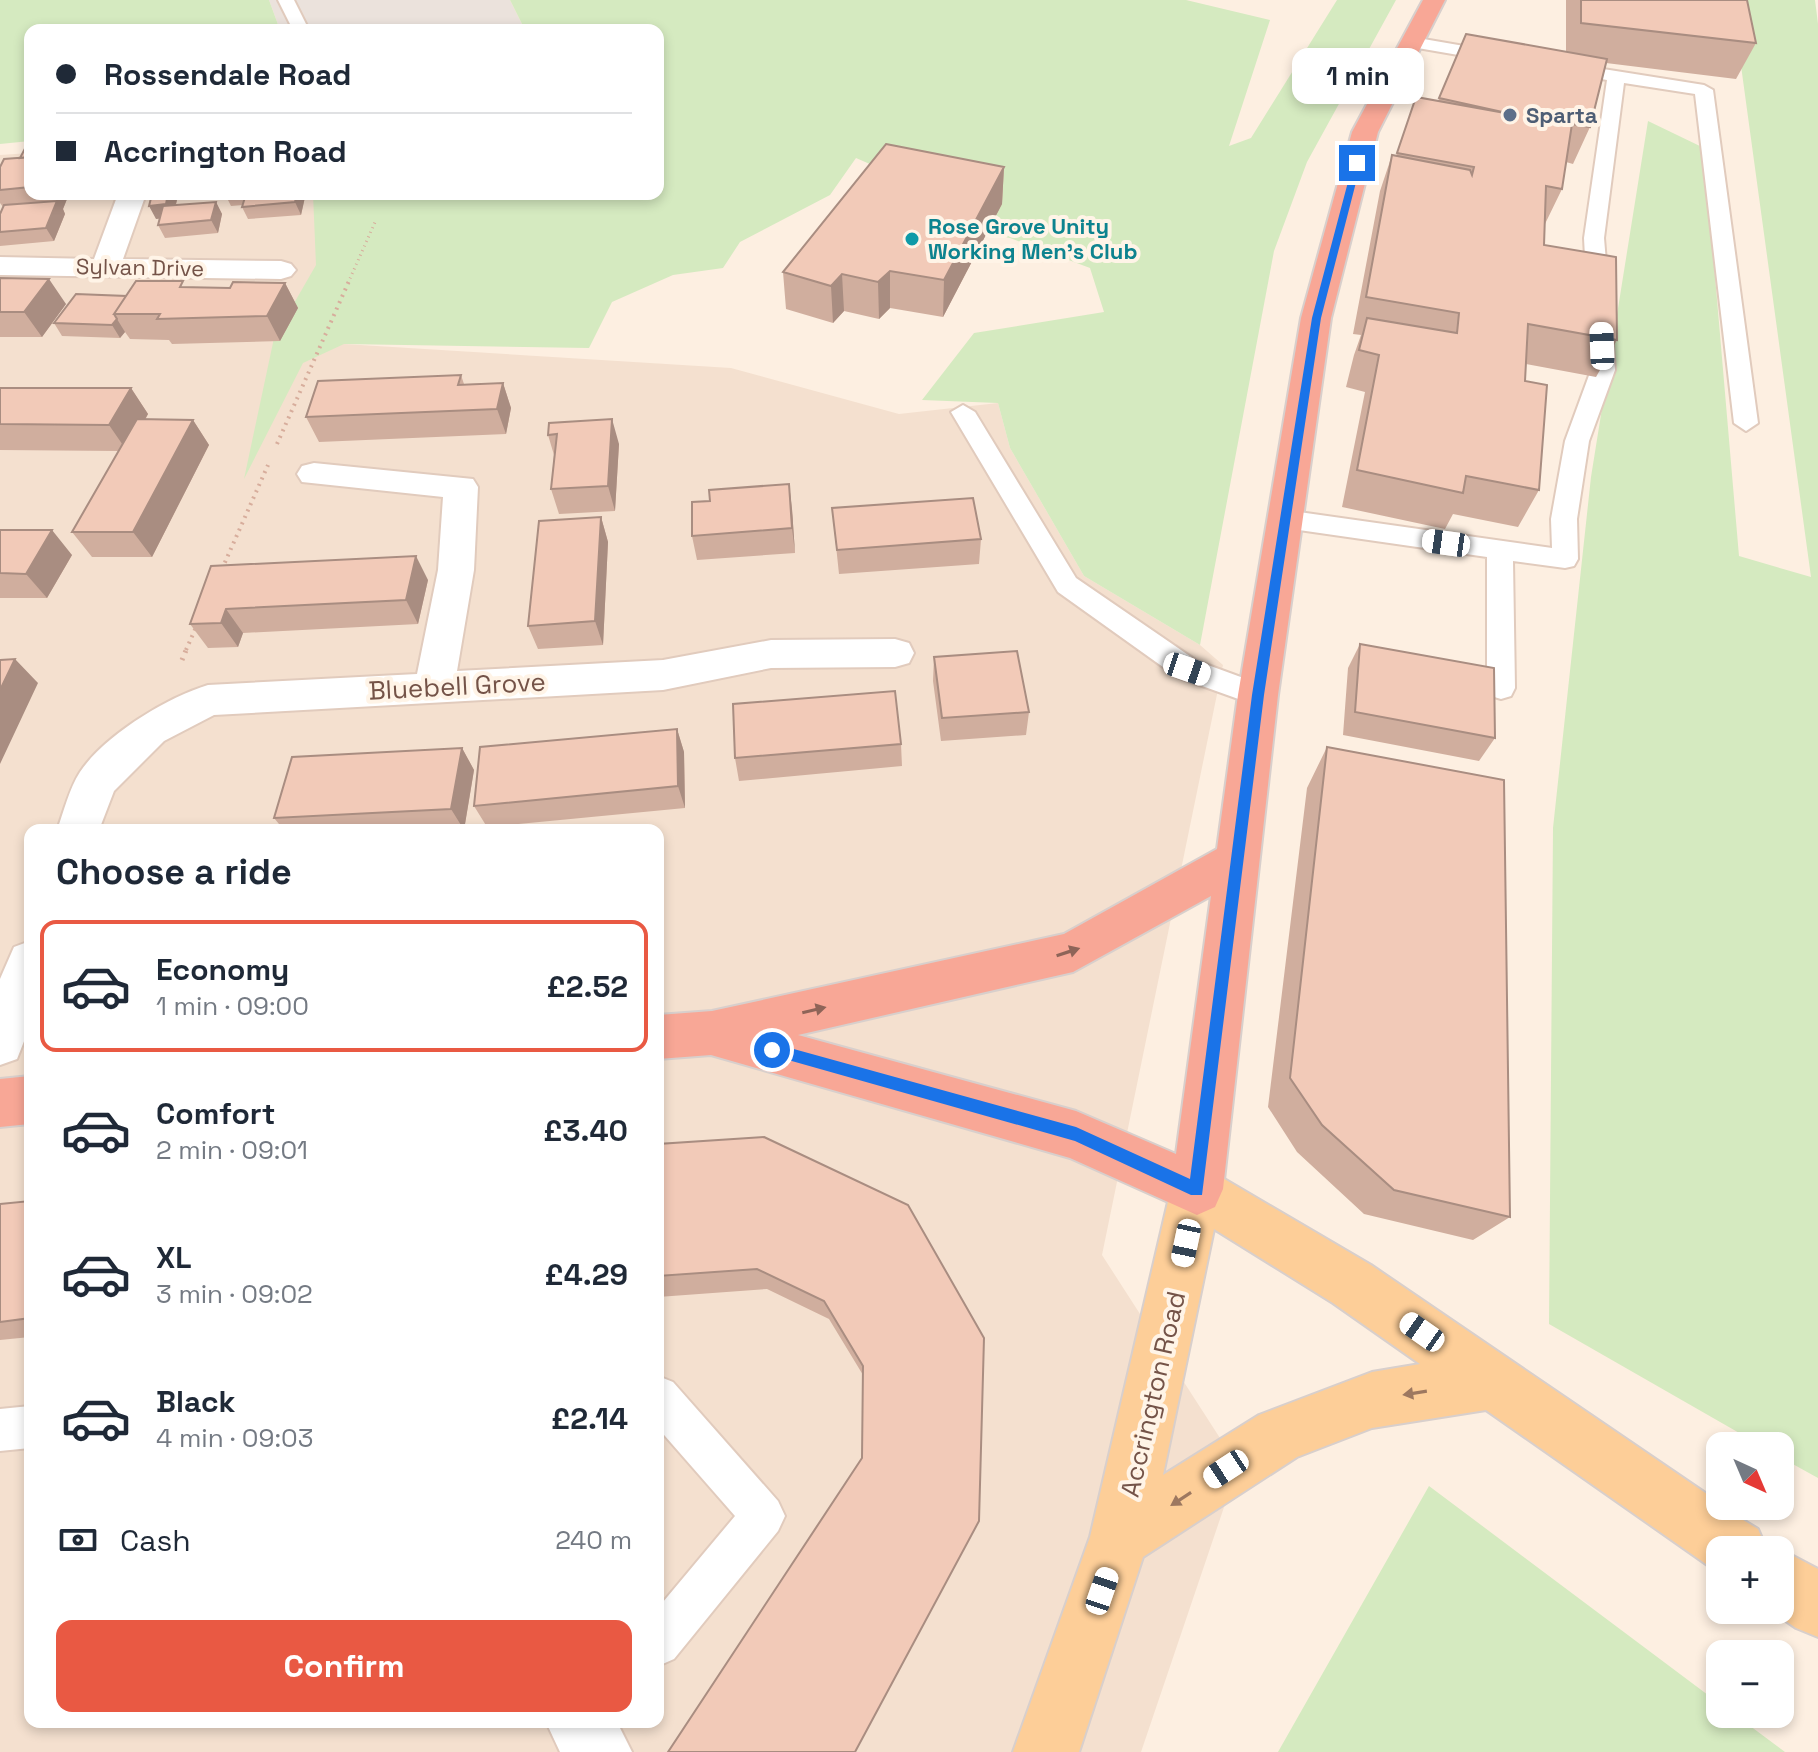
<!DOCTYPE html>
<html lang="en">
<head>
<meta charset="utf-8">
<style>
	:root { --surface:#fff; --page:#f6f6f7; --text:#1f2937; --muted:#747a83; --line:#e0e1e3; --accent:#e95943 }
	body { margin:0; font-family:"Space Grotesk",sans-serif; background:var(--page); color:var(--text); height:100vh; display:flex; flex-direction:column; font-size:30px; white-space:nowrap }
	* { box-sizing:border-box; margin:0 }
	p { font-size:26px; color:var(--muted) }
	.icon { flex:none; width:44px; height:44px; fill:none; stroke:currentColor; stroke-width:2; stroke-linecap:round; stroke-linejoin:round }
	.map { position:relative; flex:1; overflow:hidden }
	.side { position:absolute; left:24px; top:824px; width:640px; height:904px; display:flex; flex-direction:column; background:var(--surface); border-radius:16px; box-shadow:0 4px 12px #0003 }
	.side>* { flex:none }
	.banner { position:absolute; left:24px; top:24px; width:640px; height:176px; border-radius:16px; box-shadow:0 4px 12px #0003; display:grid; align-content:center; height:176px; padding:0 32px; background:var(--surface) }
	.needle { width:52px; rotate:136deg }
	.buttons { position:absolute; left:1706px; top:1432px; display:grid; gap:16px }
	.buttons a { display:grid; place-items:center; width:88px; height:88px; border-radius:16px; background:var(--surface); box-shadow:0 4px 12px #0003; font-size:40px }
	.end { position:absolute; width:36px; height:36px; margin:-18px; border:10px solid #1a73e8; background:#fff; box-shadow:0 0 0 4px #fff }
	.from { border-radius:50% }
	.bubble { position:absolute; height:56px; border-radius:16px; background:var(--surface); box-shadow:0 4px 12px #0003; font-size:26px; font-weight:800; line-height:56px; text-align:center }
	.car { position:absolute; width:24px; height:48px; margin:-24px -12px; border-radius:10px; box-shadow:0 0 6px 2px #0007; background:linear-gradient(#fff 24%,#345 0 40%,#fff 0 76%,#345 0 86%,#fff 0) }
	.banner b { display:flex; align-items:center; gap:28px; height:76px; font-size:30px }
	.banner b+b { border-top:2px solid var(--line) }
	.banner i { width:20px; height:20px; background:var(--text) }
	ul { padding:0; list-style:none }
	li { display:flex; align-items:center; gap:24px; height:132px; margin:0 16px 12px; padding:0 16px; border:4px solid transparent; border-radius:16px }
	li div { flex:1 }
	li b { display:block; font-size:30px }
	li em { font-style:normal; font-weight:800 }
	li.selected { border-color:var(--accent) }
	li>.icon { width:72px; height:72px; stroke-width:1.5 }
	h2 { padding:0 32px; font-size:36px; line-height:96px }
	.pay { display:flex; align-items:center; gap:20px; height:88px; padding:0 32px; font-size:30px }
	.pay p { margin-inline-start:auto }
	.cta { display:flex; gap:16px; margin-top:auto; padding:16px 32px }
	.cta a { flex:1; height:92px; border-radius:16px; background:var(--accent); color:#fff; font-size:32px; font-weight:800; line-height:92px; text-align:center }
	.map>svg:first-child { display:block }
	.residential { fill:#f4e0cf; fill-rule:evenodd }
	.industrial { fill:#ebe2dc }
	.green { fill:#d5eac0 }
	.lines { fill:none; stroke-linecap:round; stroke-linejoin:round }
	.lane-casing { stroke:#e1cbbd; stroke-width:4 }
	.street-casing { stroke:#e1cbbd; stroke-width:4 }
	.primary-casing { stroke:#d8cfcc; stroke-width:4 }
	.highway-casing { stroke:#d8cfcc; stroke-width:4 }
	.path-far2 { stroke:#d7ad9c; stroke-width:3; stroke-dasharray:1 4; stroke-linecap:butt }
	.path-far1 { stroke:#d7ad9c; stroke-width:4; stroke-dasharray:2 5; stroke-linecap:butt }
	.path { stroke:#d7ad9c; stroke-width:5; stroke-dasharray:2 6; stroke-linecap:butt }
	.lane { fill:#fff; fill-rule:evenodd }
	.street { fill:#fff; fill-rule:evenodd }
	.primary { fill:#fdce98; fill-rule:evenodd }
	.highway { fill:#f8a796; fill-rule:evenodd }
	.wall { fill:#d0ae9e }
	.shaded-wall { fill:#a98d81 }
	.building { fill:#f2cab8; stroke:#a98d81; stroke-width:2 }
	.oneway { fill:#8e6458 }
	.oneway2 { fill:#9d7860 }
	.route { fill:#1a73e8 }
	.service-dot { fill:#5c6f8a; stroke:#fff4e7; stroke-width:3 }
	.culture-dot { fill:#0f9aa8; stroke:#fff4e7; stroke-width:3 }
	.labels { text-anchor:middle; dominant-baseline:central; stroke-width:8; stroke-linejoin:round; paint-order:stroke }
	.far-service-label { font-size:22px; font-weight:bold; fill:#4e5e75; stroke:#fff4e7; text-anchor:start }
	.far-culture-label { font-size:22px; font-weight:bold; fill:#0d838f; stroke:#fff4e7; text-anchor:start }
	.far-street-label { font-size:22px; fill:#745348; stroke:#fff4e7 }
	.street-label { font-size:26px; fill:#745348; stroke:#fff4e7 }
</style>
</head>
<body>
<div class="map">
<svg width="1818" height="1752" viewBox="0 0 1818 1752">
	<rect width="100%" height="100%" fill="#fdefe1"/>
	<path class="residential" d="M30 153V194H323L344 344 731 368 899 414 998 403 1010 448 1084 576 1200 645 1223 665 1102 1255 1238 1466 1141 1752H0V155ZM30 830H658V1722H30Z"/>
	<path class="industrial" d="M269 0H510L525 30H280Z"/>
	<path class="green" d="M0 0H269L280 30H30V141L0 144Z
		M510 0H1186L1270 20 1229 146 1251 138 1337 0H1396L1307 162 1274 251 1200 645 1084 576 1010 448 998 403 922 400 974 333 1104 312 1090 268 1010 238 969 231 879 168 856 158 830 195 740 242 723 268 673 275 612 302 589 348 344 344 303 363 244 479 274 338 316 265 313 194H658V30H525Z
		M1732 0H1815L1818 24V1478L1780 1457V1446H1762L1549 1324 1553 828 1591 477 1648 121 1704 148 1739 556 1811 577Z
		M1429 1486 1720 1704V1714H1734L1785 1752H1278Z"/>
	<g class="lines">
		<defs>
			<path id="lane" d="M278 0H294L309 30H293Z
				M1412 37 1499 52 1508 57 1499 62 1406 46 1403 42Z
				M1597 68 1704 85 1713 90 1758 423 1746 431 1734 423 1695 94 1624 83 1604 238 1615 370 1589 441 1577 519 1578 559 1574 566 1565 568 1513 561 1515 688 1511 696 1501 699 1491 696 1487 688V557L1285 528 1276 525 1272 519 1276 513 1285 510 1552 548 1551 519 1565 441 1591 370 1584 238 1607 80 1591 77 1588 73Z
				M963 405 975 412 1076 578 1197 661 1268 687 1272 695 1268 703 1258 706 1177 677 1058 592 951 412Z
				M658 1376 673 1382 778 1501 785 1516 778 1531 674 1659 658 1666V1608L735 1516 658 1428Z
				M30 1406V1448L0 1451V1409Z"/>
			<path id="street" d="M118 194H146L123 259 281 261 291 264 296 270 291 276 281 279 0 275V257L94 259Z
				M314 463 473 479 478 487 474 570 457 671 663 660 771 640 895 639 909 643 914 653 909 663 895 667 771 668 663 690 214 715 164 741 114 791 99 830H57C64 811 69 789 80 772 105 735 166 698 208 685L417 674 438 570 443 497 302 482 297 474 302 466Z
				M30 941V1026L17 1059 0 1065V979L14 947Z
				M546 1722H617L632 1752H560Z"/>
			<path id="primary" d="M1197 1163 1371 1265 1720 1503V1506L1758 1529 1767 1550H1720V1573L1716 1571 1486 1410 1372 1428 1297 1457 1143 1557 1079 1752H1013L1090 1537 1171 1189 1179 1171ZM1214 1229 1333 1303 1420 1364 1372 1372 1259 1415 1163 1475Z
				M1780 1549 1818 1569V1637L1796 1628 1770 1610H1780Z"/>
			<path id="highway" d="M1423 0H1445L1378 132 1331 318 1278 695 1223 1189 1215 1207 1197 1215 1070 1158 711 1055 658 1059V1015L712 1011 1064 934 1217 849 1238 695 1301 318 1352 132ZM1211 896 1176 1154 1076 1111 798 1035 1073 972Z
				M30 1076V1124L0 1127V1079Z"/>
		</defs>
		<use href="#lane" class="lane-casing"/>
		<use href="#street" class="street-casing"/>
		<use href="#primary" class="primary-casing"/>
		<use href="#highway" class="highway-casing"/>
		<path class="path-far2" d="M348 283 376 220"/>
		<path class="path-far1" d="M277 444 349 281
			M222 569 268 465
			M186 650 197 625"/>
		<path class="path" d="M182 660 187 648"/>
		<use href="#lane" class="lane"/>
		<use href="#street" class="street"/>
		<use href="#primary" class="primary"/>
		<use href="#highway" class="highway"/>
	</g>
	<path class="wall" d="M1566 0H1747L1756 43 1736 79 1606 63 1590 127 1573 164 1566 162 1562 189 1544 226V245L1617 340 1596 377 1526 364 1525 381 1539 490 1518 527 1453 514 1445 529 1342 507 1365 392 1346 387 1354 355 1361 335 1353 334 1380 191 1392 155 1396 156 1416 97 1438 101 1466 34 1566 52Z
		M30 139V194H69L63 209 65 214 54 241 0 246V214L3 207 0 203V167L20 158Z
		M1004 167 1002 204 943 317 890 308 879 319 844 311 833 323 786 309 783 272Z
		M225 194H304L305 197 301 215 248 219 242 207 243 205 231 206Z
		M177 200 176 205 216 202 222 214 218 233 165 238 158 225 160 218 156 219Z
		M0 278 66 304 42 337H0Z
		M285 283 298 308 280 341 172 344 169 340 130 339 125 332 120 338 62 336 54 323 126 296 187 287 230 288Z
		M461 375 464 384 503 383 511 408 506 434 319 442 306 417Z
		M0 388H131L148 414 145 420H193L209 445 152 557H92L72 532 119 451 0 450Z
		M549 423 619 444 615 511 559 514 551 489 554 455 548 435Z
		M832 508 981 539 979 564 839 574Z
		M792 509 795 553 697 560 692 536Z
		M601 517 608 542 603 645 538 649 528 626Z
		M0 530 72 555 47 598H0Z
		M211 566 428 580 418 624 243 633 238 647 208 648 190 624Z
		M1360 644 1495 738 1479 761 1343 735 1348 668Z
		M934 657 1029 712 1026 735 941 741 933 681Z
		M677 729 684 752 685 808 487 827 474 806Z
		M901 744 902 766 739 781 735 758Z
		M1327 747 1510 1217 1473 1240 1364 1214 1297 1152 1268 1107 1307 788Z
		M462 748 474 770 464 830H284L274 818Z
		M658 1144 908 1205 862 1458 863 1375 829 1319 767 1289 658 1297Z
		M30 1201V1337L0 1340V1204Z"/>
	<path class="shaded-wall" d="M1004 167 1002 204 943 317 944 280Z
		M52 194H69L63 209 65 214 54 241 46 228 57 202Z
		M168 194H174L177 200 172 217 156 219 149 206Z
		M297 194H304L305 197 301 215 295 202Z
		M216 202 222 214 218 233 211 220Z
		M890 271V308L879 319 878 282Z
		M842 274 844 311 833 323 831 286Z
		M49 279 66 304 42 337 24 312Z
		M285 283 298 308 280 341 267 316Z
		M117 319 125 332 120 338 112 325Z
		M503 383 511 408 506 434 497 409Z
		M131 388 148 414 127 451 109 425Z
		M612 419 619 444 615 511 608 486Z
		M193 420 209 445 152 557 133 532Z
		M789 484 792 509 795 553 792 528Z
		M601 517 608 542 603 645 595 621Z
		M52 530 72 555 47 598 26 574Z
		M416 556 428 580 418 624 406 600Z
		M226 609 243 633 238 647 221 623Z
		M15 659 38 683 0 764V690Z
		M677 729 684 752 685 808 678 786Z
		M462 748 474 770 464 830 451 809Z"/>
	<path class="building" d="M1581 0H1747L1756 43 1581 23Z
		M1466 34 1607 59 1590 127 1572 124 1562 189 1546 186 1544 245 1616 257 1617 340 1528 324 1525 381 1547 385 1539 490 1466 476 1463 493 1357 470 1379 355 1359 350 1367 318 1457 333 1459 313 1366 297 1392 155 1470 170 1472 175 1474 167 1397 153 1416 97 1516 115 1439 98Z
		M30 139V157L20 158Z
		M886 144 1004 167 944 280 890 271 878 282 842 274 831 286 783 272Z
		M30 157V187L0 190V167L4 159Z
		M152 194H168L166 204 149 206Z
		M246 194H297L295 202 242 207Z
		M57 201 46 228 0 232V214L4 205Z
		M216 202 211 220 158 225 163 206Z
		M0 278 49 279 24 312H0Z
		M136 281H183L180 287 230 288 233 282 285 283 267 316 157 319 160 314H114Z
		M76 294 126 296 114 314 117 319 112 325 54 323Z
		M461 375 458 385 503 383 497 409 306 417 318 381Z
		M0 388H131L109 425 0 424Z
		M137 419 193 420 133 532H72Z
		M612 419 608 486 551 489 557 434 548 435 549 423Z
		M789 484 792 528 692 536V502L710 501 709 490Z
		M973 498 981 539 837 550 832 508Z
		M601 517 595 621 528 626 539 521Z
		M0 530H52L26 574 0 573Z
		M416 556 406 600 226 609 221 623 190 624 211 566Z
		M1360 644 1494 668 1495 738 1355 712Z
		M1017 651 1029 712 942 718 934 657Z
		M15 659 0 690V660Z
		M895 691 901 744 735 758 733 704Z
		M677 729 678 786 474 806 480 747Z
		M1327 747 1504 780 1510 1217 1394 1190 1322 1125 1290 1078Z
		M462 748 451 809 274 818 292 757Z
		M764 1137 908 1205 984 1338 979 1521 855 1752H668L862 1458 863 1366 824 1301 757 1269 658 1276V1144Z
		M30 1201V1318L0 1322V1204Z"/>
	<defs><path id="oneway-solid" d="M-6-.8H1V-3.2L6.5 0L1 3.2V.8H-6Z" transform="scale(2)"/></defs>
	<g class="oneway">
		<use href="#oneway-solid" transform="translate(1068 952) rotate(-18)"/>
		<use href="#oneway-solid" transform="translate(814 1010) rotate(-13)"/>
	</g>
	<g class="oneway2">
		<use href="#oneway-solid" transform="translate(1415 1393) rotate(171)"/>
		<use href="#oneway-solid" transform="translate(1181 1499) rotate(147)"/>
	</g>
	<path class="route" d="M1357 160 1361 163 1321 318 1264 695 1202 1195H1191L1075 1141 767 1054V1045L772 1043 1076 1127 1190 1179 1252 695 1312 318 1353 163Z"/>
	<circle class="service-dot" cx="1510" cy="115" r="8"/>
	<circle class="culture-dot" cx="912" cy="239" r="8"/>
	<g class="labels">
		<g class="far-service-label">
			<text x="1526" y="115">Sparta</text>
		</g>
		<g class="far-culture-label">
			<text x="928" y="226">Rose Grove Unity<tspan x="928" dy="25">Working Men's Club</tspan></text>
		</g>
		<g class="far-street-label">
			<text transform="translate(140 267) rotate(1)">Sylvan Drive</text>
		</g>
		<g class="street-label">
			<text transform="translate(457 686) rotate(-3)">Bluebell Grove</text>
			<text transform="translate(1153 1394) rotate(-77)">Accrington Road</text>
		</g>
	</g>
</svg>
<div class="buttons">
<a><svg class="needle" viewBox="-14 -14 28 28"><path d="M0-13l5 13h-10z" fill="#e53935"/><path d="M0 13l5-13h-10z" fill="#747a83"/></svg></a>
<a>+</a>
<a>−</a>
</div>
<i class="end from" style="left:772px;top:1050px"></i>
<i class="end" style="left:1357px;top:163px"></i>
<div class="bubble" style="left:1292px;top:48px;width:132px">1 min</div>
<i class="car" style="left:1602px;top:346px;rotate:358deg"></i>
<i class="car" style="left:1446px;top:543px;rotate:278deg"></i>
<i class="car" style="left:1187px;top:669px;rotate:109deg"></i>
<i class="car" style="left:1186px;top:1243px;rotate:192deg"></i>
<i class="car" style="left:1422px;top:1332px;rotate:305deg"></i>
<i class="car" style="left:1226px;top:1469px;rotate:237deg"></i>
<i class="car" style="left:1102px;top:1591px;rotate:19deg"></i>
<div class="banner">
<b><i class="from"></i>Rossendale Road</b>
<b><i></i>Accrington Road</b>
</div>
<section class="side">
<h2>Choose a ride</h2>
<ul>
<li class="selected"><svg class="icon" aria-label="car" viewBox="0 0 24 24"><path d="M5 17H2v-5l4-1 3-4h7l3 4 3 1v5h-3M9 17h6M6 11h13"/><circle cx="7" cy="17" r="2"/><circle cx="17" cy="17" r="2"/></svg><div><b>Economy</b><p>1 min · 09:00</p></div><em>£2.52</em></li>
<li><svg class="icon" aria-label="car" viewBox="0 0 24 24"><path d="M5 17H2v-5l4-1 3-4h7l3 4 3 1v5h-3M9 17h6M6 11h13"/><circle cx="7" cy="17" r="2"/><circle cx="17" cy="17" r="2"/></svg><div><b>Comfort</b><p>2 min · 09:01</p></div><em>£3.40</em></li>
<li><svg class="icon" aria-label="car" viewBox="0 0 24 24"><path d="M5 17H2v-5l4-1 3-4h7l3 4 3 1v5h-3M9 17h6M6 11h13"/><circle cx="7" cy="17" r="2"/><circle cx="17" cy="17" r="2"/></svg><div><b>XL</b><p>3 min · 09:02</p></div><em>£4.29</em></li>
<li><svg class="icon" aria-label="car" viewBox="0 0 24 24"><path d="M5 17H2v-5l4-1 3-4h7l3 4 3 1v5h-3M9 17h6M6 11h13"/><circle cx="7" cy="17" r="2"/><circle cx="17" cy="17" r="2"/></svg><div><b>Black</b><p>4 min · 09:03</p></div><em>£2.14</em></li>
</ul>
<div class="pay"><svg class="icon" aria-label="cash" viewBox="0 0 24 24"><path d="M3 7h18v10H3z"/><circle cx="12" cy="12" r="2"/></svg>Cash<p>240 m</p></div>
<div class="cta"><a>Confirm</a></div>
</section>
</div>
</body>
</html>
